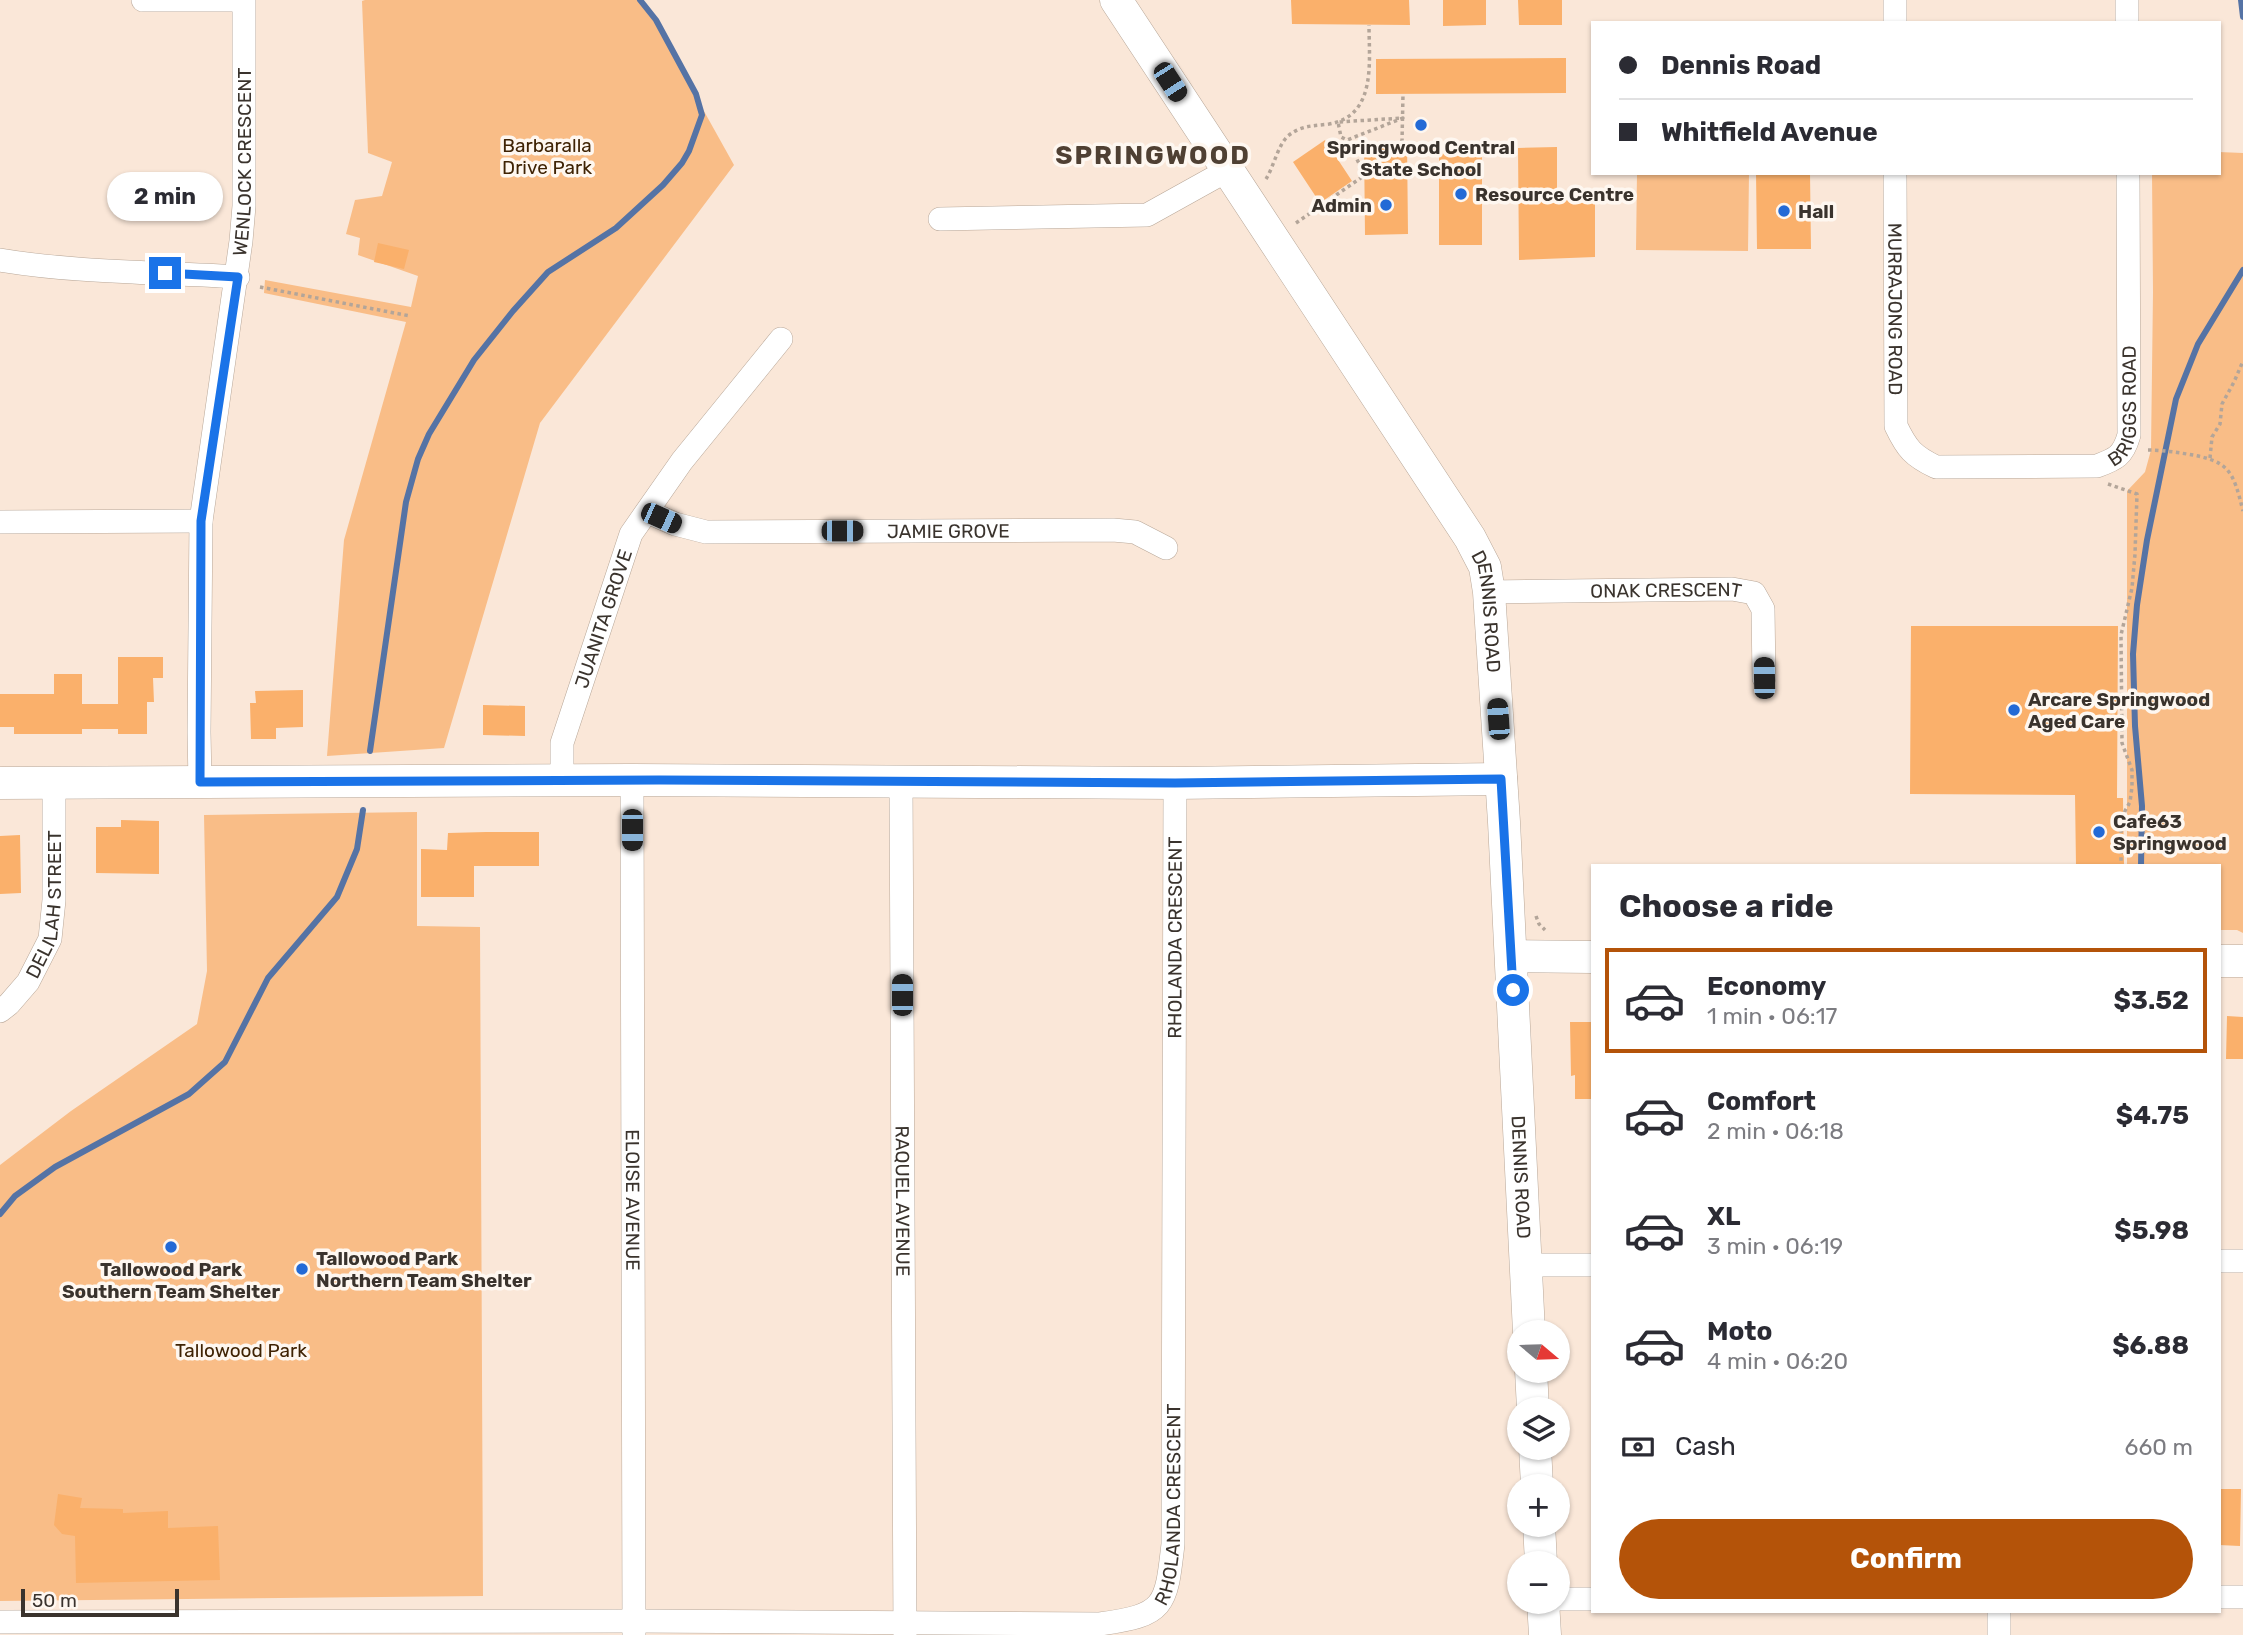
<!DOCTYPE html>
<html lang="en">
<head>
<meta charset="utf-8">
<style>
	:root { --surface:#fff; --page:#f2f2f3; --text:#2b2b33; --muted:#7c7c81; --line:#e1e1e2; --accent:#b45309 }
	body { margin:0; font-family:Rubik,sans-serif; background:var(--page); color:var(--text); height:100vh; display:flex; flex-direction:column; font-size:26px; white-space:nowrap }
	* { box-sizing:border-box; margin:0 }
	p { font-size:23px; color:var(--muted) }
	.icon { flex:none; width:38px; height:38px; fill:none; stroke:currentColor; stroke-width:2; stroke-linecap:round; stroke-linejoin:round }
	.map { position:relative; flex:1; overflow:hidden }
	.side { position:absolute; left:1591px; top:864px; width:630px; height:749px; display:flex; flex-direction:column; background:var(--surface); border-radius:0px; box-shadow:0 2px 5px #0004 }
	.side>* { flex:none }
	.banner { position:absolute; left:1591px; top:21px; width:630px; height:154px; border-radius:0px; box-shadow:0 2px 5px #0004; display:grid; align-content:center; height:154px; padding:0 28px; background:var(--surface) }
	.needle { width:46px; rotate:109deg }
	.fabs { position:absolute; left:1507px; top:1320px; display:grid; gap:14px }
	.fabs a { display:grid; place-items:center; width:63px; height:63px; border-radius:50%; background:var(--surface); box-shadow:0 2px 5px #0004; font-size:35px }
	.scale { position:absolute; left:21px; bottom:18px; width:158px; box-sizing:border-box; padding-left:7px; border:4px solid #3a332d; border-top:0; font-size:19px; line-height:24px; white-space:nowrap; color:#3a332d; -webkit-text-stroke:5px #fef7f0; paint-order:stroke }
	.end { position:absolute; width:32px; height:32px; margin:-16px; border:9px solid #1a73e8; background:#fff; box-shadow:0 0 0 4px #fff }
	.from { border-radius:50% }
	.bubble { position:absolute; height:49px; border-radius:24px; background:var(--surface); box-shadow:0 2px 5px #0004; font-size:23px; font-weight:700; line-height:49px; text-align:center }
	.car { position:absolute; width:21px; height:42px; margin:-21px -10px; border-radius:9px; box-shadow:0 0 5px 2px #0007; background:linear-gradient(#222 24%,#8ab4d8 0 40%,#222 0 76%,#8ab4d8 0 86%,#222 0) }
	.banner b { display:flex; align-items:center; gap:24px; height:66px; font-size:26px }
	.banner b+b { border-top:2px solid var(--line) }
	.banner i { width:18px; height:18px; background:var(--text) }
	ul { padding:0; list-style:none }
	li { display:flex; align-items:center; gap:21px; height:105px; margin:0 14px 10px; padding:0 14px; border:4px solid transparent; border-radius:0px }
	li div { flex:1 }
	li b { display:block; font-size:26px }
	li em { font-style:normal; font-weight:700 }
	li.on { border-color:var(--accent) }
	li>.icon { width:63px; height:63px; stroke-width:1.5 }
	h2 { padding:0 28px; font-size:32px; line-height:84px }
	.pay { display:flex; align-items:center; gap:18px; height:77px; padding:0 28px; font-size:26px }
	.pay p { margin-inline-start:auto }
	.primary-button { display:flex; gap:14px; margin-top:auto; padding:14px 28px }
	.primary-button a { flex:1; height:80px; border-radius:42px; background:var(--accent); color:#fff; font-size:28px; font-weight:700; line-height:80px; text-align:center }
	.map>svg:first-child { display:block }
	.green { fill:#f9bd87 }
	.lines { fill:none; stroke-linecap:round; stroke-linejoin:round }
	.stream { stroke:#5573a5; stroke-width:6 }
	.building { fill:#fab06b }
	.street-casing { stroke:#b8a798; stroke-width:24 }
	.secondary-casing { stroke:#b8a798; stroke-width:33 }
	.path { stroke:#b3a599; stroke-width:3.5; stroke-dasharray:3.5 3.5; stroke-linecap:butt }
	.street { stroke:#fff; stroke-width:23 }
	.secondary { stroke:#fff; stroke-width:32 }
	.route { stroke:#1a73e8; stroke-width:9 }
	.poi-dot { fill:#236ad6; stroke:#fef7f0; stroke-width:2.5 }
	.labels { text-anchor:middle; dominant-baseline:central; stroke-width:7; stroke-linejoin:round; paint-order:stroke }
	.park-label { font-size:19px; fill:#3f2304; stroke:#fef7f0 }
	.poi-label { font-size:19px; font-weight:bold; fill:#3a332d; stroke:#fef7f0; text-anchor:start }
	.street-label { font-size:19px; fill:#3a332d; stroke:#fef7f0 }
	.district-label { font-size:26px; font-weight:bold; letter-spacing:2px; fill:#4f4033; stroke:#fef7f0 }
</style>
</head>
<body>
<div class="map">
<svg width="2243" height="1635" viewBox="0 0 2243 1635">
	<rect width="100%" height="100%" fill="#fae7d8"/>
	<path class="green" d="M365 0H642L734 165 540 423 444 748 327 756 344 540 406 322 264 293 265 280 411 307 418 276 358 255 360 238 346 234 355 200 382 196 392 162 368 153 362 1Z
		M2219 152 2243 153V933L2237 930H2219V866H2127V491L2145 472 2151 450 2153 292 2152 173H2219Z
		M1637 173H1749L1748 251 1636 250Z
		M417 812V926L480 927 483 1596 0 1601V1165L71 1111 197 1024 207 971 204 815Z"/>
	<g class="lines">
		<path class="stream" d="M2241 0 2243 17
			M370 751 406 502 418 459 429 434 474 360 513 311 548 272 616 228 663 185 682 163 689 151 702 115 696 94 656 20 640 0
			M2141 866 2142 806 2135 726 2133 654 2137 605 2147 540 2176 399 2198 344 2243 270
			M0 1214 15 1196 55 1167 189 1094 225 1062 268 978 337 897 357 849 363 810"/>
	</g>
	<path class="building" d="M1291 0H1409L1410 25 1292 24Z
		M1443 0H1486V25L1443 26Z
		M1518 0H1562V25H1519Z
		M1566 58V93L1376 94V59Z
		M1325 140 1352 181 1320 203 1293 162Z
		M1364 142H1407L1408 234 1365 235Z
		M1482 143V245H1439V144Z
		M1557 147V200L1595 199V257L1519 260 1518 148Z
		M1756 173H1810L1811 249H1757Z
		M378 243 409 250 404 269 374 262Z
		M1911 626H2118L2117 798H2123L2124 866H2076L2075 795 1910 794Z
		M118 657H163V678H153L154 702H147V734H118V729H82V734H14V727H0V694H54V674H82V704H118Z
		M303 690V727L276 728V739H251L250 703H256L255 691Z
		M483 705 525 706V736L483 735Z
		M121 820 159 821V874L96 873V827H121Z
		M486 832H539V866H474V897H421V849L447 850 448 833Z
		M20 835 21 893 0 894V836Z
		M2227 1016 2243 1017V1059H2226Z
		M1570 1022H1592V1099H1575V1075L1571 1076Z
		M2221 1489H2241L2240 1546 2219 1545Z
		M58 1494 82 1498 80 1508 123 1509V1513L168 1511V1528L218 1526 220 1580 76 1583 75 1536 62 1534 54 1525Z"/>
	<g class="lines">
		<defs>
			<g id="street">
				<path d="M143 0H233"/>
				<path d="M1895 0V23"/>
				<path d="M2127 0V23"/>
				<path id="s1" d="M1895 173 1896 426C1907 449 1913 456 1936 467L2097 466C2116 459 2123 456 2129 435L2128 173"/>
				<path d="M940 219 1147 215 1228 170"/>
				<path d="M0 260C79 273 158 272 238 277"/>
				<path id="s2" d="M648 512 675 524 706 532 1113 530 1135 532 1166 548"/>
				<path d="M0 522 201 521"/>
				<path id="s3" d="M1489 592 1732 589 1754 593 1763 609 1764 678"/>
				<path id="s4" d="M562 780V743L631 534 682 461 781 339"/>
				<path id="s5" d="M632 780 634 1634"/>
				<path id="s6" d="M901 781 905 1635"/>
				<path id="s7" d="M200 782 199 732 201 521 241 241 244 206V0"/>
				<path id="s8" d="M0 1011 9 1004 28 982 50 939 54 900V782"/>
				<path d="M2219 1261H2243"/>
				<path d="M1526 1265H1592"/>
				<path d="M2219 1597H2243"/>
				<path d="M1558 1599H1592"/>
				<path d="M1999 1612V1635"/>
				<path id="s9" d="M0 1622 634 1621 1100 1624C1165 1615 1166 1607 1173 1544L1175 783"/>
			</g>
			<g id="secondary">
				<path id="s10" d="M1116 0 1470 538 1485 567 1489 592 1504 822 1529 1332"/>
				<path d="M0 783 632 780 1175 783 1501 779"/>
				<path d="M1511 956 1592 957"/>
				<path d="M2219 961H2243"/>
				<path d="M1531 1370 1533 1409"/>
				<path d="M1535 1447 1537 1486"/>
				<path d="M1539 1524 1541 1563"/>
				<path d="M1543 1601 1545 1635"/>
			</g>
		</defs>
		<use href="#street" class="street-casing"/>
		<use href="#secondary" class="secondary-casing"/>
		<path class="path" d="M1402 142 1403 94
			M1266 179C1274 166 1278 145 1288 136 1301 125 1314 126 1329 124 1377 116 1369 61 1369 25
			M1296 223 1365 175 1347 140 1341 137 1338 122 1403 118 1347 140
			M260 287 410 316
			M2148 450C2161 450 2174 452 2187 454 2230 461 2233 471 2243 511
			M2210 458 2212 437 2220 424 2222 404 2234 382 2243 361
			M2108 484 2137 494 2135 554 2132 588 2121 635 2122 743 2132 770V787L2130 802 2125 811 2121 829V866
			M1536 916 1539 924 1545 930"/>
		<use href="#street" class="street"/>
		<use href="#secondary" class="secondary"/>
	</g>
	<g class="lines">
		<path class="route" d="M165 273 238 277 201 521 200 782 659 780 1175 783 1501 779 1513 990"/>
	</g>
	<g class="poi-dot">
		<circle cx="1421" cy="125" r="7"/>
		<circle cx="1461" cy="194" r="7"/>
		<circle cx="1386" cy="205" r="7"/>
		<circle cx="1784" cy="211" r="7"/>
		<circle cx="2014" cy="710" r="7"/>
		<circle cx="2099" cy="832" r="7"/>
		<circle cx="171" cy="1247" r="7"/>
		<circle cx="302" cy="1269" r="7"/>
	</g>
	<g class="labels">
		<g class="park-label">
			<text x="547" y="145">Barbaralla<tspan x="547" dy="22">Drive Park</tspan></text>
			<text x="241" y="1350">Tallowood Park</text>
		</g>
		<g class="poi-label">
			<text x="1421" y="147" text-anchor="middle">Springwood Central<tspan x="1421" dy="22">State School</tspan></text>
			<text x="1475" y="194">Resource Centre</text>
			<text x="1372" y="205" text-anchor="end">Admin</text>
			<text x="1798" y="211">Hall</text>
			<text x="2028" y="699">Arcare Springwood<tspan x="2028" dy="22">Aged Care</tspan></text>
			<text x="2113" y="821">Cafe63<tspan x="2113" dy="22">Springwood</tspan></text>
			<text x="316" y="1258">Tallowood Park<tspan x="316" dy="22">Northern Team Shelter</tspan></text>
			<text x="171" y="1269" text-anchor="middle">Tallowood Park<tspan x="171" dy="22">Southern Team Shelter</tspan></text>
		</g>
		<g class="street-label">
			<text stroke="none"><textPath href="#s7" startOffset="623">WENLOCK CRESCENT</textPath></text>
			<text stroke="none"><textPath href="#s1" startOffset="136">MURRAJONG ROAD</textPath></text>
			<text stroke="none"><textPath href="#s1" startOffset="548">BRIGGS ROAD</textPath></text>
			<text stroke="none"><textPath href="#s2" startOffset="304">JAMIE GROVE</textPath></text>
			<text stroke="none"><textPath href="#s3" startOffset="177">ONAK CRESCENT</textPath></text>
			<text stroke="none"><textPath href="#s10" startOffset="721">DENNIS ROAD</textPath></text>
			<text stroke="none"><textPath href="#s4" startOffset="168">JUANITA GROVE</textPath></text>
			<text stroke="none"><textPath href="#s8" startOffset="122">DELILAH STREET</textPath></text>
			<text stroke="none"><textPath href="#s9" startOffset="1832">RHOLANDA CRESCENT</textPath></text>
			<text stroke="none"><textPath href="#s10" startOffset="1288">DENNIS ROAD</textPath></text>
			<text stroke="none"><textPath href="#s5" startOffset="420">ELOISE AVENUE</textPath></text>
			<text stroke="none"><textPath href="#s6" startOffset="420">RAQUEL AVENUE</textPath></text>
			<text stroke="none"><textPath href="#s9" startOffset="1265">RHOLANDA CRESCENT</textPath></text>
		</g>
		<g class="district-label">
			<text x="1153" y="155">SPRINGWOOD</text>
		</g>
	</g>
</svg>
<div class="fabs">
<a><svg class="needle" viewBox="-14 -14 28 28"><path d="M0-13l5 13h-10z" fill="#e53935"/><path d="M0 13l5-13h-10z" fill="#7c7c81"/></svg></a>
<a><svg class="icon" aria-label="layers" viewBox="0 0 24 24"><path d="M12 4l9 5-9 5-9-5zM3 14l9 5 9-5"/></svg></a>
<a>+</a>
<a>−</a>
</div>
<div class="scale">50 m</div>
<i class="end from" style="left:1513px;top:990px"></i>
<i class="end" style="left:165px;top:273px"></i>
<div class="bubble" style="left:107px;top:172px;width:116px">2 min</div>
<i class="car" style="left:1170px;top:82px;rotate:147deg"></i>
<i class="car" style="left:661px;top:518px;rotate:114deg"></i>
<i class="car" style="left:842px;top:531px;rotate:90deg"></i>
<i class="car" style="left:1764px;top:678px;rotate:359deg"></i>
<i class="car" style="left:1498px;top:719px;rotate:356deg"></i>
<i class="car" style="left:632px;top:830px;rotate:180deg"></i>
<i class="car" style="left:902px;top:995px;rotate:0deg"></i>
<div class="banner">
<b><i class="from"></i>Dennis Road</b>
<b><i></i>Whitfield Avenue</b>
</div>
<section class="side">
<h2>Choose a ride</h2>
<ul>
<li class="on"><svg class="icon" aria-label="car" viewBox="0 0 24 24"><path d="M5 17H2v-5l4-1 3-4h7l3 4 3 1v5h-3M9 17h6M6 11h13"/><circle cx="7" cy="17" r="2"/><circle cx="17" cy="17" r="2"/></svg><div><b>Economy</b><p>1 min · 06:17</p></div><em>$3.52</em></li>
<li><svg class="icon" aria-label="car" viewBox="0 0 24 24"><path d="M5 17H2v-5l4-1 3-4h7l3 4 3 1v5h-3M9 17h6M6 11h13"/><circle cx="7" cy="17" r="2"/><circle cx="17" cy="17" r="2"/></svg><div><b>Comfort</b><p>2 min · 06:18</p></div><em>$4.75</em></li>
<li><svg class="icon" aria-label="car" viewBox="0 0 24 24"><path d="M5 17H2v-5l4-1 3-4h7l3 4 3 1v5h-3M9 17h6M6 11h13"/><circle cx="7" cy="17" r="2"/><circle cx="17" cy="17" r="2"/></svg><div><b>XL</b><p>3 min · 06:19</p></div><em>$5.98</em></li>
<li><svg class="icon" aria-label="car" viewBox="0 0 24 24"><path d="M5 17H2v-5l4-1 3-4h7l3 4 3 1v5h-3M9 17h6M6 11h13"/><circle cx="7" cy="17" r="2"/><circle cx="17" cy="17" r="2"/></svg><div><b>Moto</b><p>4 min · 06:20</p></div><em>$6.88</em></li>
</ul>
<div class="pay"><svg class="icon" aria-label="cash" viewBox="0 0 24 24"><path d="M3 7h18v10H3z"/><circle cx="12" cy="12" r="2"/></svg>Cash<p>660 m</p></div>
<div class="primary-button"><a>Confirm</a></div>
</section>
</div>
</body>
</html>
